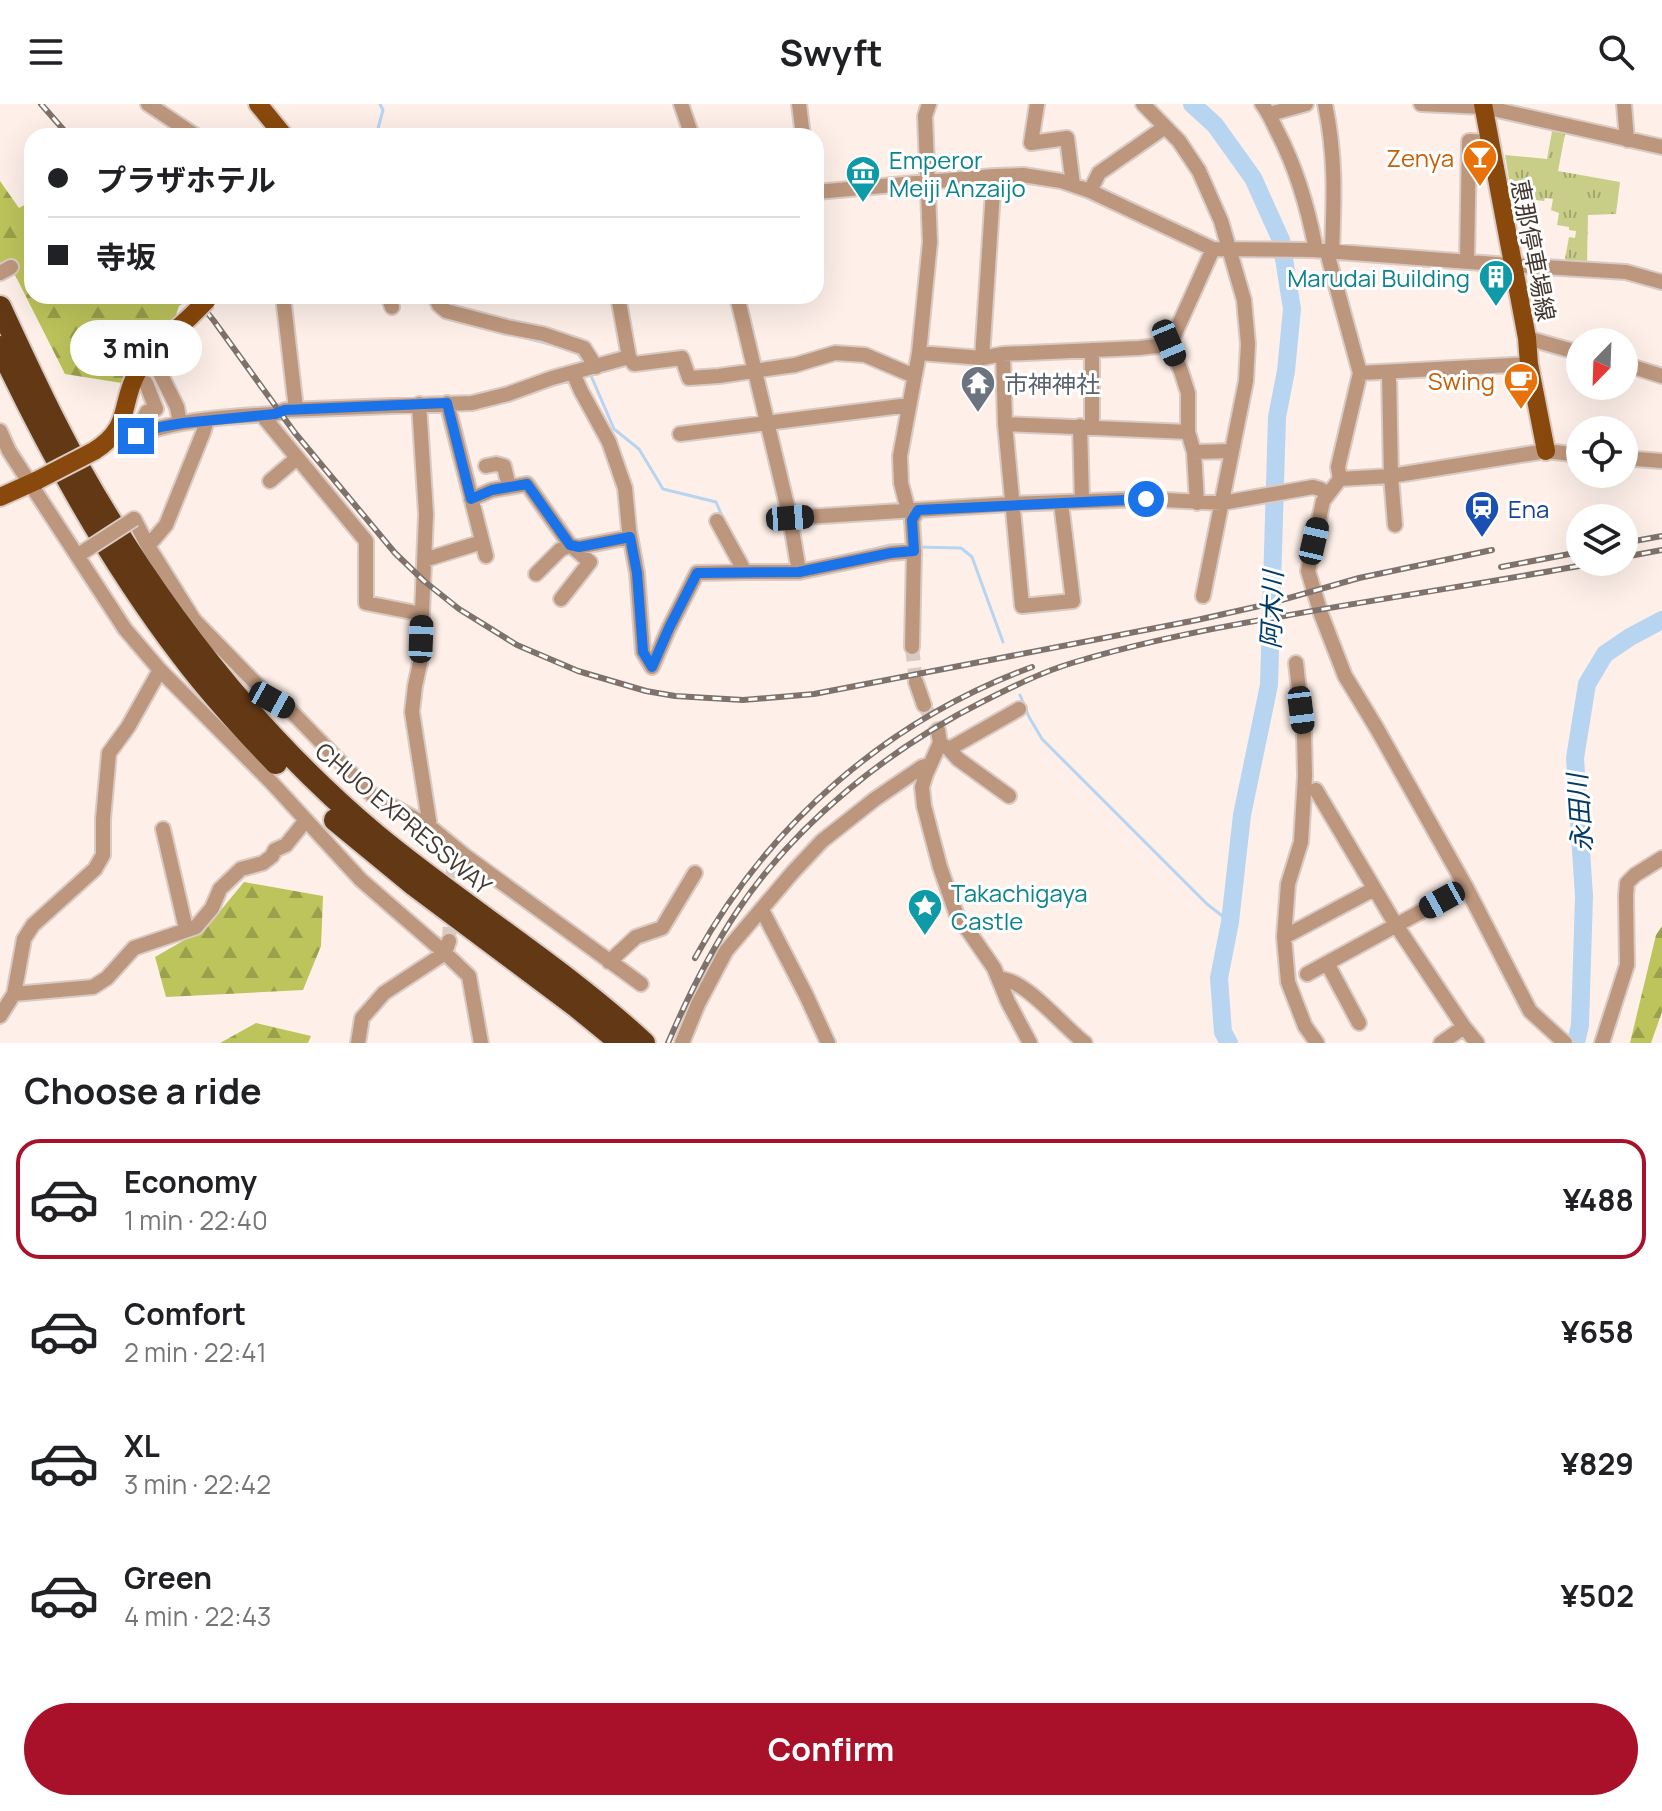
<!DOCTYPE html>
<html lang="en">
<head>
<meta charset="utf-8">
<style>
	:root { --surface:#fff; --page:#f6f6f6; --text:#202124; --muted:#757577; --line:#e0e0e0; --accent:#a81129 }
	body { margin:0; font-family:Manrope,"Noto Sans JP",sans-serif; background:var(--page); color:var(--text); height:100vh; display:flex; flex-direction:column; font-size:30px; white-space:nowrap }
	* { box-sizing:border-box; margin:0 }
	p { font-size:26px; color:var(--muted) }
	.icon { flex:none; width:44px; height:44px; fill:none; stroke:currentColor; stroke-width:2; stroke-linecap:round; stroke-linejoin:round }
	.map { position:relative; height:939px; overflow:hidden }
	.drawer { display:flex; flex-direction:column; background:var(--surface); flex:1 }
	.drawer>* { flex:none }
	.top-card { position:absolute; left:24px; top:24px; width:800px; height:176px; border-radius:24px; box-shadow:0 8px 32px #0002; display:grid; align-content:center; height:176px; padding:0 24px; background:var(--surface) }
	.needle { width:52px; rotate:203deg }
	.fabs { position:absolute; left:1566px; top:224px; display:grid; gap:16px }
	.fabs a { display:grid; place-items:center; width:72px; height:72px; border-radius:50%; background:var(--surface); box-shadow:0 8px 32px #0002; font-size:40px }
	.end { position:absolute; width:36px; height:36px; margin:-18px; border:10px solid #1a73e8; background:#fff; box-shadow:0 0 0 4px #fff }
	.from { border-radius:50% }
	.bubble { position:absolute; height:56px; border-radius:28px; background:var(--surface); box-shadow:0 8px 32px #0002; font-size:26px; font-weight:700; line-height:56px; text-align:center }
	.car { position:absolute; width:24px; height:48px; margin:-24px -12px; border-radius:10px; box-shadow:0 0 6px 2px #0007; background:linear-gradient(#222 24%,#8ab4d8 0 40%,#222 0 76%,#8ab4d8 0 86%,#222 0) }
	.top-card b { display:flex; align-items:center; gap:28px; height:76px; font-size:30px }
	.top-card b+b { border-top:2px solid var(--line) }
	.top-card i { width:20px; height:20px; background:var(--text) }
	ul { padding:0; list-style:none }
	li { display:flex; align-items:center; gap:24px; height:120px; margin:0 16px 12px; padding:0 8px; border:4px solid transparent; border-radius:24px }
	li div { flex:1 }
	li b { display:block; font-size:30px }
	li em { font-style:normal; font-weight:700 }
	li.selected { border-color:var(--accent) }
	li>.icon { width:72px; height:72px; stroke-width:1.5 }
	h2 { padding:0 24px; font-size:36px; line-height:96px }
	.action { display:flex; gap:16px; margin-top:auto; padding:16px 24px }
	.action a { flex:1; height:92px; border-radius:48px; background:var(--accent); color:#fff; font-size:32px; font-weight:700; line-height:92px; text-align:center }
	header { display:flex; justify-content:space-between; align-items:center; height:104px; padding:0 24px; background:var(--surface); font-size:36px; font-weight:700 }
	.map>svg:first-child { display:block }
	.forest { fill:url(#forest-firs) }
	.park { fill:url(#park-tufts) }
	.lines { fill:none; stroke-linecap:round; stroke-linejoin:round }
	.stream { stroke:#b7d4f1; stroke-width:3 }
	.river { stroke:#b7d4f1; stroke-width:18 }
	.minor-tunnel { stroke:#d9cbc4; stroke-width:14; stroke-dasharray:14 7; stroke-linecap:butt }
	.minor-casing { stroke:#d9cbc4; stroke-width:18 }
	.major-casing { stroke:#d9cbc4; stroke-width:22 }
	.highway-casing { stroke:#d9cbc4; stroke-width:26 }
	.minor { stroke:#bd977d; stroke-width:14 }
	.major { stroke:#89490c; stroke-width:18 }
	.highway { stroke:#633815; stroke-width:22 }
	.rail-casing { stroke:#7f726b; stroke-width:6 }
	.rail { stroke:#fff; stroke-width:3; stroke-dasharray:9; stroke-linecap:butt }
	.minor-bridge-casing { stroke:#d9cbc4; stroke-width:18; stroke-linecap:butt }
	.major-bridge-casing { stroke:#d9cbc4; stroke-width:22; stroke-linecap:butt }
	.minor-bridge { stroke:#bd977d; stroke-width:14 }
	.major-bridge { stroke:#89490c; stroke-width:18 }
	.route { stroke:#1a73e8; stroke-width:10 }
	.labels { text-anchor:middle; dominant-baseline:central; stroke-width:6; stroke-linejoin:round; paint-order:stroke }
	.food-label { font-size:24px; fill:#c56008; stroke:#fff; text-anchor:end }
	.culture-label { font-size:24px; fill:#0d838f; stroke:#fff; text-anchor:start }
	.street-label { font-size:24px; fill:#453831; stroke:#fff }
	.worship-label { font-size:24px; fill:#5b616d; stroke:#fff; text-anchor:start }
	.transit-label { font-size:24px; fill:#164399; stroke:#fff; text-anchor:start }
	.water-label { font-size:26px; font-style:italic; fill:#003b68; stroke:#fff }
</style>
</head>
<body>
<header><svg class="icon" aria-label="menu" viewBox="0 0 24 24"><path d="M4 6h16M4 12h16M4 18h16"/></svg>Swyft<svg class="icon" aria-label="search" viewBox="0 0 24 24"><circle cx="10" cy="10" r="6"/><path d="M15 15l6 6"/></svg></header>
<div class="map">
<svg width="1662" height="939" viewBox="0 0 1662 939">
	<defs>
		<pattern id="forest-firs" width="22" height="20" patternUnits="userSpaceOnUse" patternTransform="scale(2)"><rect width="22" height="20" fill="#bdc45b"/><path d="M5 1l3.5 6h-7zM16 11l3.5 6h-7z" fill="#9ba04c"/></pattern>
		<pattern id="park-tufts" width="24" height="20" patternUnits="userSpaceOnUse" patternTransform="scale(2)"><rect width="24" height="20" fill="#c8ce88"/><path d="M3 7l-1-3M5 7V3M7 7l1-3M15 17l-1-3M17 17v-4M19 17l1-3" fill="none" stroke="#a4a870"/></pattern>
	</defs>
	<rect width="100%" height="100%" fill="#fef0e9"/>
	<path class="forest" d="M0 77 19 104 32 97V192H195L179 202 172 223 122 279 65 270 8 157 0 160Z
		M244 778 323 792 321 842 303 886 166 893 155 853 207 823Z
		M1662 822V908L1651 939H1630L1656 831Z
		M256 919 311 932 308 939H220Z"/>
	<path class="park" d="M1553 22 1566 25 1558 67 1620 78 1616 110 1588 111 1587 161 1564 160 1569 133 1575 134 1576 127 1569 126V123L1557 121 1559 109 1551 106 1553 95 1545 94 1544 97 1512 93 1505 51 1547 55Z"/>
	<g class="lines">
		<path class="stream" d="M376 32 383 6 380 0
			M526 234 549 240
			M576 247 585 260
			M589 267 614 325 639 345 663 385 716 398 724 417
			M917 443 961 444 972 453 1003 538
			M862 448 890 441H901
			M1020 591 1029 613 1042 635 1207 800 1230 818"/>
		<path class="river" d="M1192 0 1215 21 1253 74 1281 136 1292 205 1286 267 1277 313 1269 581 1242 711 1230 818 1219 874 1223 928 1229 939
			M1576 939 1580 921 1584 792 1575 654 1587 580 1605 550 1630 533 1662 516"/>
		<path class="minor-tunnel" d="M912 543 916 578
			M924 601 938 626
			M449 837 453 765"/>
		<defs>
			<path id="minor" d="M148 0 196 32
				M681 0 692 32
				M799 0 803 32
				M1037 0 1031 39 1067 34 1073 81
				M1143 0 1179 37 1199 67 1221 117 1244 196 1248 240 1246 277 1203 492
				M1262 0C1269 9 1272 17 1277 27 1297 65 1308 104 1316 146
				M1325 0C1336 53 1334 94 1332 147L1328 152 1360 269 1338 363 1340 375
				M1421 0 1484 3 1662 43
				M1624 0 1627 36
				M1270 10 1306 0
				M1090 87 1099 69 1165 23
				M816 88 994 72 1023 71 1061 77 1090 87 1213 145 1313 146 1496 160 1626 168 1662 178
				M1467 158 1469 37 1490 38
				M0 169 11 163
				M283 192 296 305
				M388 192 392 203
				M435 192 439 201 446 207 507 223 543 230 584 244 596 263
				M618 192 629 253 634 260 682 254 689 274 719 272 795 261 835 249 865 251 914 272
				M737 192 790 414 1011 400 1146 395 1222 399 1313 383 1320 385 1328 390
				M1527 234 1580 249
				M1169 239 1181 267 1188 289V328L1194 348 1197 399
				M1092 246V322
				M919 249 982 254 1003 250 1139 244 1166 241 1172 236 1213 145
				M1003 250 1005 320 1022 502 1073 497 1061 399
				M151 251 177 303 180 319
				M982 254 994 72
				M1624 260 1662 272
				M1389 268 1391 372 1395 421
				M573 269 581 287 609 338 625 384 629 426 637 469 643 548 652 563
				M1360 269 1529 260
				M447 299 486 452
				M419 300 426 410 420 559 415 582 412 608 430 723
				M262 311 366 437V499L422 510
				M1005 320 1188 328
				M1080 322 1082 397
				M0 327 9 347 125 525 160 566 272 679 361 776 445 849 469 872 481 939
				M144 328 141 320 147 308 156 305 146 279
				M680 330 909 301
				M136 332C172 316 234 312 275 310L285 306 472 299 508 290 552 274 629 253
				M1194 348 1231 347
				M1624 354 1662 357
				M486 362 496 360 504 362 509 383
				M270 377 297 354
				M471 395 492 386 527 380 570 441 590 458 561 495
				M908 406 901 379 900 352 919 249 930 138 925 12 929 0
				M790 414 799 468
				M134 415 148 442 194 516 272 596 289 605 372 691 430 723 464 751 641 880
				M717 417 745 468H799L891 449 914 447
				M148 442 166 421 203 329 207 316
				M424 456 482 438
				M536 470 560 446 570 441 579 443 630 433
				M912 543 914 447 912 416 918 406
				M1296 559 1304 630 1305 672 1301 738 1288 780 1284 833 1288 878 1305 922 1317 939
				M652 563 669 524 697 469 745 468
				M916 578 924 601
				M938 626 940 639 926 670 922 683 924 702 940 763 956 809 994 864 1008 898 1030 939
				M940 639 949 645 1019 605
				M949 645 958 655 1009 692
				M1316 686 1396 821 1464 923 1477 939
				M163 725 186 825
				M762 806 806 891 828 939
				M1284 833 1374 785
				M609 858 636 833 662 824 695 769
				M1327 859 1359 919
				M1307 870 1466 783
				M999 875C1024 873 1064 924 1085 939
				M14 890 93 883 107 874 134 844 196 823 212 804 220 785 241 765 263 759 272 752 275 746 286 741 306 716
				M0 912 14 890 24 835 33 821 95 765 103 751V715L109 649 128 623 160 566
				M358 939 362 914 384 889 445 849 449 837
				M682 939 698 900 726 847 793 768 822 737 875 695 922 663 929 661
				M1441 939 1464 923
				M1565 939 1530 907 1466 783 1376 623 1345 572 1321 510 1308 467 1323 397 1340 375 1391 372 1546 347 1580 351
				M1602 939 1627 861 1626 792 1627 779 1635 771 1662 754"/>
			<path id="major" d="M258 0 284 32
				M1483 0 1527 234 1529 260 1546 347
				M94 347C133 323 119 299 138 267 151 246 173 229 191 212
				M0 393 38 376"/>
			<path id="highway" d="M0 203C33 274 66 346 108 413 181 533 268 640 376 731 463 803 561 862 644 939
				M0 243C51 351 110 458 183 553 211 590 243 625 276 659
				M335 716 414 781 577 903 621 939"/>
		</defs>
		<use href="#minor" class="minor-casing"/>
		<use href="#major" class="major-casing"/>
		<use href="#highway" class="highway-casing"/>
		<use href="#minor" class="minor"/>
		<use href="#major" class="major"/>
		<use href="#highway" class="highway"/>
		<defs>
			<path id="rail" d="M41 0 69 32
				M194 192 214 217 295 329 395 449 424 477 459 505 517 541 578 567 646 587 675 592 743 596 814 590 1197 516 1264 501 1359 474 1492 446
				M1624 439 1662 432
				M1624 453 1662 446
				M1501 463 1580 448
				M695 854C769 719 888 616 1032 563
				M668 939C688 892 710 848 738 806 797 718 890 644 984 597 1012 583 1042 568 1072 559 1141 538 1213 524 1284 512 1389 493 1495 478 1600 458"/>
		</defs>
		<use href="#rail" class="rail-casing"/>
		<use href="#rail" class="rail"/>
		<defs>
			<path id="minor-bridge" d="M83 448 134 415"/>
			<path id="major-bridge" d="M191 212 207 196
				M38 376 94 347"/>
		</defs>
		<use href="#minor-bridge" class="minor-bridge-casing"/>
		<use href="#major-bridge" class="major-bridge-casing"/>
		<use href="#minor-bridge" class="minor-bridge"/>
		<use href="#major-bridge" class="major-bridge"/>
	</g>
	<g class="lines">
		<path class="route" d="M136 332 160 323 183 319 275 310 285 306 447 299 471 395 492 386 527 380 570 441 579 443 630 433 637 469 643 548 652 563 669 524 697 469 799 468 891 449 914 447 912 416 918 406 1146 395"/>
	</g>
	<defs>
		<symbol id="bar-pin" viewBox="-11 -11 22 30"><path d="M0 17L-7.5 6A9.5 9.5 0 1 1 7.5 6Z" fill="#e8710a" stroke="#fff"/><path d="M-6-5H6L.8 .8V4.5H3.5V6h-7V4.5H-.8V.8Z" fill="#fff"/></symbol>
		<symbol id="museum-pin" viewBox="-11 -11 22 30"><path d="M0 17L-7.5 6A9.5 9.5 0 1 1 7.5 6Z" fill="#0f9aa8" stroke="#fff"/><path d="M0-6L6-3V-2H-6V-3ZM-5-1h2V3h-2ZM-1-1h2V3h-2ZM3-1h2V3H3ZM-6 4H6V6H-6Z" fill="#fff"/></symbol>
		<symbol id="building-pin" viewBox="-11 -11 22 30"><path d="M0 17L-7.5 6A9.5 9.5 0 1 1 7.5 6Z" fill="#0f9aa8" stroke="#fff"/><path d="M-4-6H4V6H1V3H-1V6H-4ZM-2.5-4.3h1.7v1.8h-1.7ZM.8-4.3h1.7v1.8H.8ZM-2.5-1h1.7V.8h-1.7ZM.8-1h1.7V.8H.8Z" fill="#fff"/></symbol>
		<symbol id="cafe-pin" viewBox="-11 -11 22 30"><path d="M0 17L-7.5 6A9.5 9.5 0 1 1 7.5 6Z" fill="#e8710a" stroke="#fff"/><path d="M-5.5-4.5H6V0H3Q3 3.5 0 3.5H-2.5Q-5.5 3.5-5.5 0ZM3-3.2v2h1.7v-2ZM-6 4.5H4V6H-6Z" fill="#fff"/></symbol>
		<symbol id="temple-pin" viewBox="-11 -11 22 30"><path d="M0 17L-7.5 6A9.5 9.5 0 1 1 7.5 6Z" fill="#6b7280" stroke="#fff"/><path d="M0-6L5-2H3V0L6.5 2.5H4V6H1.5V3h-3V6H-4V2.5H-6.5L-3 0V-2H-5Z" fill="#fff"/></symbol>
		<symbol id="station-pin" viewBox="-11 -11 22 30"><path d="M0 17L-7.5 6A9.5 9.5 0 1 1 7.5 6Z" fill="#1a4fb4" stroke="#fff"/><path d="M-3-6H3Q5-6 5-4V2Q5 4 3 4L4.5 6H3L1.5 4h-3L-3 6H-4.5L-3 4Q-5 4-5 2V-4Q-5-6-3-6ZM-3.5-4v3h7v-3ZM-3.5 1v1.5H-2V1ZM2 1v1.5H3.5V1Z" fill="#fff"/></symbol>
		<symbol id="sight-pin" viewBox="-11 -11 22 30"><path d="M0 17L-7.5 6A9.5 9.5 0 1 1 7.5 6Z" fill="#0f9aa8" stroke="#fff"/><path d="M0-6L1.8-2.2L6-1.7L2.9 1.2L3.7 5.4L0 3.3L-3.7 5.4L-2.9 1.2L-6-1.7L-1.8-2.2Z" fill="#fff"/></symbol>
	</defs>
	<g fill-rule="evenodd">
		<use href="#bar-pin" x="1460" y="33" width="40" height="54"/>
		<use href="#museum-pin" x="843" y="49" width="40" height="54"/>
		<use href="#building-pin" x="1476" y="153" width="40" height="54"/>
		<use href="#cafe-pin" x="1501" y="256" width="40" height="54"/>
		<use href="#temple-pin" x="958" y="259" width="40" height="54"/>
		<use href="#station-pin" x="1462" y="384" width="40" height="54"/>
		<use href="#sight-pin" x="905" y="782" width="40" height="54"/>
	</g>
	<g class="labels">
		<g class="food-label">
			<text x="1454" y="53">Zenya</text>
			<text x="1495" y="276">Swing</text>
		</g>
		<g class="culture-label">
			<text x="889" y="55">Emperor<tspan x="889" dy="28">Meiji Anzaijo</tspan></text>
			<text x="1470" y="173" text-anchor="end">Marudai Building</text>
			<text x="951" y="788">Takachigaya<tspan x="951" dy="28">Castle</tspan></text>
		</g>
		<g class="street-label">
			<text transform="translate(1534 146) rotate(79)">恵那停車場線</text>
			<text transform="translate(404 714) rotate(40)">CHUO EXPRESSWAY</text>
		</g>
		<g class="worship-label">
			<text x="1004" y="279">市神神社</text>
		</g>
		<g class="transit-label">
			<text x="1508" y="404">Ena</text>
		</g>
		<g class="water-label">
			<text transform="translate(1271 506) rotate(-88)">阿木川</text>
			<text transform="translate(1579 709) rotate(-94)">永田川</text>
		</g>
	</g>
</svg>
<div class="fabs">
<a><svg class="needle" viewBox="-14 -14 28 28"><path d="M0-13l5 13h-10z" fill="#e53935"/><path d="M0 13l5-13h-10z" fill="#757577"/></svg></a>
<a><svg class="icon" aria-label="locate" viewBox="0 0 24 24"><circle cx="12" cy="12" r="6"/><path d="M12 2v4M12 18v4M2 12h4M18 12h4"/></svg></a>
<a><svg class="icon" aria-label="layers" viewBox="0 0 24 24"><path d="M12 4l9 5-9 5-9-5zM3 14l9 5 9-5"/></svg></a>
</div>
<i class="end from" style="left:1146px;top:395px"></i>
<i class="end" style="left:136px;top:332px"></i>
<div class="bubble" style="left:70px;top:216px;width:132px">3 min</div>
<i class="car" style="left:1169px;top:239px;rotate:157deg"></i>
<i class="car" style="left:790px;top:414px;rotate:86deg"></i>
<i class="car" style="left:1314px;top:437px;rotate:13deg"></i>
<i class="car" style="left:421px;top:535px;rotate:2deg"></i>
<i class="car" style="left:272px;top:596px;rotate:119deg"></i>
<i class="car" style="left:1301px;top:606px;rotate:173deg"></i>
<i class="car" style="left:1442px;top:796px;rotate:241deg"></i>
<div class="top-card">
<b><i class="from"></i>プラザホテル</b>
<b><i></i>寺坂</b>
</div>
</div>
<section class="drawer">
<h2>Choose a ride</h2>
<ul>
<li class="selected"><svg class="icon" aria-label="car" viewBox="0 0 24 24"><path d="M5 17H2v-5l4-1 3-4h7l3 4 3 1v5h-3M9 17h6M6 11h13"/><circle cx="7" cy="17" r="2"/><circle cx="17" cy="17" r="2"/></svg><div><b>Economy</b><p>1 min · 22:40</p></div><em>¥488</em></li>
<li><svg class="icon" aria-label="car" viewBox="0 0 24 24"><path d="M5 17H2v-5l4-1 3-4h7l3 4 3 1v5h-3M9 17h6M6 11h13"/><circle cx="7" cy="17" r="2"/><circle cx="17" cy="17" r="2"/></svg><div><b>Comfort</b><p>2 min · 22:41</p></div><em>¥658</em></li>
<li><svg class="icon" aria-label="car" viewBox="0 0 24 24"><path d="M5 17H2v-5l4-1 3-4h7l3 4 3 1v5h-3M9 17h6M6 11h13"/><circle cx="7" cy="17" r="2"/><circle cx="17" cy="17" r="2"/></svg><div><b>XL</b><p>3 min · 22:42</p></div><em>¥829</em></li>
<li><svg class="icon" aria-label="car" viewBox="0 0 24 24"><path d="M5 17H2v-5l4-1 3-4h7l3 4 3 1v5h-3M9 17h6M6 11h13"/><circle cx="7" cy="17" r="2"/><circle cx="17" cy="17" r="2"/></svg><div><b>Green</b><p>4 min · 22:43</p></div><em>¥502</em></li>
</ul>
<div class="action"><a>Confirm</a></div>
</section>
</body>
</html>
